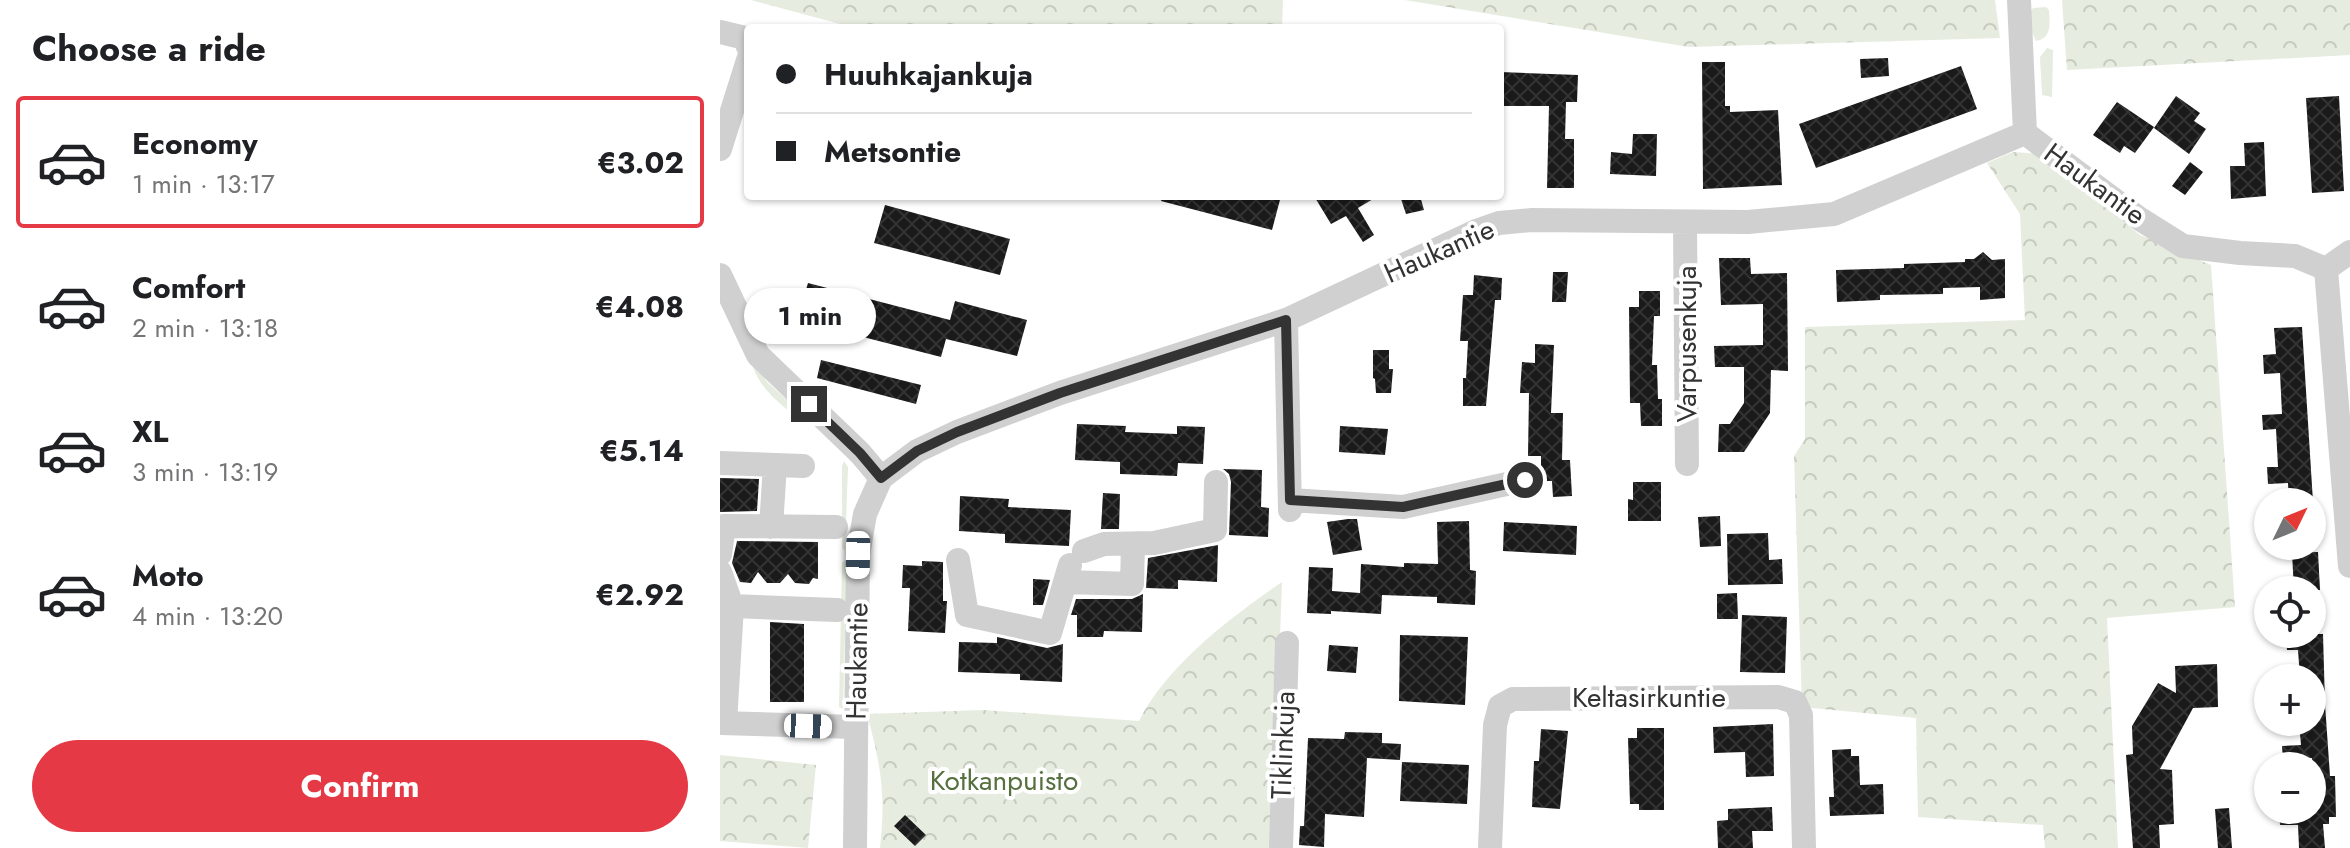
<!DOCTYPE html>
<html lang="en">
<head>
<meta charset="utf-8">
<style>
	:root { --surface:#fff; --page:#f6f6f6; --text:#202124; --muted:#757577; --line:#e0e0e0; --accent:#e63946 }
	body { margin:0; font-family:Jost,sans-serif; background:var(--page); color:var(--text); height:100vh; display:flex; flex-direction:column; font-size:30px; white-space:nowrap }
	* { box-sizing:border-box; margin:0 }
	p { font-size:26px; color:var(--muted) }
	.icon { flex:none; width:44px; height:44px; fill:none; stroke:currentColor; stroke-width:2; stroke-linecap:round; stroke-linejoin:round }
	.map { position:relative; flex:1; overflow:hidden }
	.details { display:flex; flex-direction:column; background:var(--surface); width:720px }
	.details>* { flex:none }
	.guide { position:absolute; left:24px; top:24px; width:760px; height:176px; border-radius:8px; box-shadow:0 2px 6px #0004; display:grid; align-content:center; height:176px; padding:0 32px; background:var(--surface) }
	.needle { width:52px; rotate:47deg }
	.fabs { position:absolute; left:1534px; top:488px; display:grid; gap:16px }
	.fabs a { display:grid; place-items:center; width:72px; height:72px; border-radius:50%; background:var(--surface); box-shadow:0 2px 6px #0004; font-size:40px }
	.end { position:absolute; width:36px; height:36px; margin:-18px; border:10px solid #333; background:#fff; box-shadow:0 0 0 4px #fff }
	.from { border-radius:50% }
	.bubble { position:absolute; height:56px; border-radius:28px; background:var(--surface); box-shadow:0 2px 6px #0004; font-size:26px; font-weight:700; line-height:56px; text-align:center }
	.car { position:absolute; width:24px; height:48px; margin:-24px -12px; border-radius:10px; box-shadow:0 0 6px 2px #0007; background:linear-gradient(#fff 24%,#345 0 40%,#fff 0 76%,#345 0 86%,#fff 0) }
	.guide b { display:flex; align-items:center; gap:28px; height:76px; font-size:30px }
	.guide b+b { border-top:2px solid var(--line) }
	.guide i { width:20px; height:20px; background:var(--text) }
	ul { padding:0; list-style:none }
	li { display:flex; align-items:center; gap:24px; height:132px; margin:0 16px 12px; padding:0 16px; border:4px solid transparent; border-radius:8px }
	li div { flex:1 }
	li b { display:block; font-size:30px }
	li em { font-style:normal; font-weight:700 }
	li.on { border-color:var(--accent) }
	li>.icon { width:72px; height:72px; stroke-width:1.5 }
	h2 { padding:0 32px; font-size:36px; line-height:96px }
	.action { display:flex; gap:16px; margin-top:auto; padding:16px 32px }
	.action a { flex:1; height:92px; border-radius:48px; background:var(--accent); color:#fff; font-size:32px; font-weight:700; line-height:92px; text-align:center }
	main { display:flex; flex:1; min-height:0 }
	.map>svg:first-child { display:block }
	.green { fill:#e6ecdf }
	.forest { fill:url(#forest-crowns) }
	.building { fill:url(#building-cross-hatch) }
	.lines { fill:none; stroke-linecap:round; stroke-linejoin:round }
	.minor { stroke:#d0d0d0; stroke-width:24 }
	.route { stroke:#333; stroke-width:10 }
	.labels { text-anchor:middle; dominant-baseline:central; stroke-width:8; stroke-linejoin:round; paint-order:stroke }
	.street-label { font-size:28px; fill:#333; stroke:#fff }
	.park-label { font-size:28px; fill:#56703f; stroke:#fff }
</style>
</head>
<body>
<main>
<section class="details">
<h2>Choose a ride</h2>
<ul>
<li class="on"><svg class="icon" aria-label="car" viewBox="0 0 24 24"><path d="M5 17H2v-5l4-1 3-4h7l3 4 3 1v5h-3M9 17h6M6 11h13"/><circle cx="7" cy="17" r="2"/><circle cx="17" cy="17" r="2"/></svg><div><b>Economy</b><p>1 min · 13:17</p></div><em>€3.02</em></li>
<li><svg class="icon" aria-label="car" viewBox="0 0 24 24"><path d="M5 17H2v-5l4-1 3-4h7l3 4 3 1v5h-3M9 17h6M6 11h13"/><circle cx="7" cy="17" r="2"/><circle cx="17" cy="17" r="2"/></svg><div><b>Comfort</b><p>2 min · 13:18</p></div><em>€4.08</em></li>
<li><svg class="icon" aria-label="car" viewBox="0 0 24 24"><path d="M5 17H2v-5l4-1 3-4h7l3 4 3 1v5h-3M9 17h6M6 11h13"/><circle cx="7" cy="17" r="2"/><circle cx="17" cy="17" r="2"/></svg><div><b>XL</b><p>3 min · 13:19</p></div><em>€5.14</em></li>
<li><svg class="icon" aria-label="car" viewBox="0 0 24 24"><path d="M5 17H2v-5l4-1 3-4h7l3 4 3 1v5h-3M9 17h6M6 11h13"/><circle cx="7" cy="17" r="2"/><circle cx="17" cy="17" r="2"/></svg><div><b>Moto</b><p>4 min · 13:20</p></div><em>€2.92</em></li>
</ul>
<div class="action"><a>Confirm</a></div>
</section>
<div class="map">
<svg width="1630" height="848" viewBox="0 0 1630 848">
	<defs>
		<pattern id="forest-crowns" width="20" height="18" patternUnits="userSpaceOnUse" patternTransform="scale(2)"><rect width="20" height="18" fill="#e6ecdf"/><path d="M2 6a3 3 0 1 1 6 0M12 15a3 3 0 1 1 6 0" fill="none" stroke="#c6cbc0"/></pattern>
		<pattern id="building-cross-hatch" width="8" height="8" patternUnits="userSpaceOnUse" patternTransform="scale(2)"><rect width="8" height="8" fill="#1a1a1a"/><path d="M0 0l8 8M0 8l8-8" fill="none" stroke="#333"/></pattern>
	</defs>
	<rect width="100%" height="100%" fill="#fff"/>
	<path class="green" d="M1326 7 1329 10C1330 23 1332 38 1316 41 1311 31 1306 17 1313 8Z
		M1327 48 1333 50 1332 97 1322 95 1320 57Z
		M36 364 47 382 90 420 92 422 89 425H86C66 408 42 393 33 367Z
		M124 461 128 467 125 551 122 548V466Z
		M125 560 127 563 123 709 119 707 122 563Z"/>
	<path class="forest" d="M31 0H563L562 28H135Z
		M685 0H1275L1280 38 969 47Z
		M1342 0H1630V55L1347 70Z
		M1293 152 1319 154 1420 235 1491 265 1515 607 1387 618 1398 848H1325L1323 825 1198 817 1196 718 1082 707 1074 456 1085 439V327L1305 320 1300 214 1267 163Z
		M562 582 552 848H160C166 794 161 766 147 714L263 710 419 721C447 665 511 617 562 582Z
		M0 755 96 765 88 848 0 841Z"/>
	<path class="building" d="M1168 58 1169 76 1141 78 1140 59Z
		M982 62H1005V106H1010V112L1058 110 1062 185 983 189Z
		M1241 66 1257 109 1096 168 1079 124Z
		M780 72 858 75 857 102H846L845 139H854V188H827L829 106H780Z
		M1456 96 1480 113 1474 121 1486 129 1469 154 1434 128Z
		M1619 96 1624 191 1592 193 1586 98Z
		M1397 102 1434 127 1415 153 1404 146 1400 153 1373 135Z
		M913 134H937L936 176 890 174 891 152 912 154Z
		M1544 142 1546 196 1511 199 1510 166H1525L1524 143Z
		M1470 162 1483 172 1465 195 1452 186Z
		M442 196H561L552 230 441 201Z
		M594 196H658L638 208 654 235 643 242 626 216 611 224Z
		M680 196H700L704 210 686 214Z
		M165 205 290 239 280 275 154 243Z
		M1263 252 1272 260 1285 259V298L1260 300V287L1223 288V294L1160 295V300L1117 302 1116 270 1184 268V264L1245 262V259H1254Z
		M999 258H1030L1031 274 1067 273 1068 371 1051 370 1050 413 1024 452H998L999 424H1010L1024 403V367H995L994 346 1043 345V304L1001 305Z
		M833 272H848L846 302H832Z
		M754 275 782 278 781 300H775L766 406H743V378H746L748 341H740L743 295H753Z
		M88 283 230 320 235 301 307 320 297 356 226 339 221 357 77 320Z
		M919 291H940V316H934L932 365H937L938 399H942V426H921L920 403H910L909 307H919Z
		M1582 327 1593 502H1569L1568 483 1548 484 1547 467H1558L1556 429 1543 430 1542 415 1562 414 1560 373 1544 374 1543 355 1556 354 1554 328Z
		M815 344 834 345 831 413H843L842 460H850L852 496 833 497 832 481H821V456H808L809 393H800L802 362 815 363Z
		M653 350H669V369H673L671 393H656L655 379 653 378Z
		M101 360 201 385 196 404 97 378Z
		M357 424 406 426 405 432 457 434V426L485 427 483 464 458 463 457 476 400 474V462L355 460Z
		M620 426 668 429 665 455 619 452Z
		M503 469 542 470 541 507 549 508 548 537 509 535 511 482 509 474Z
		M0 478 39 479 37 511 0 512Z
		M913 482H941V521H908V499L913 500Z
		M383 493 400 494 399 529H381Z
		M240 496 289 499 288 507 351 510 349 546 285 543V534L239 531Z
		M1000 516 1001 546 980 547 978 517Z
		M628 519H637L642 550 613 555 607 522Z
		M749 521 750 570 756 571 755 605 717 603V597L662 595 661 614 611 611V614L587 613 589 567 613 568 612 591 640 593 641 564 684 567V563L718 564 717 522Z
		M784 522 857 526 856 555 783 551Z
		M1048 533 1049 560 1062 559 1063 584 1008 585 1007 534Z
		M17 541 98 542V579L93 578 89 584 75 583 68 574 60 583H47L38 572 31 583 20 582 12 563Z
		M498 545 497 582 458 580V589L426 588 428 558Z
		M1598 552 1600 590H1574L1572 553Z
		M202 561 223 562V601H227L225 633 188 631 190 588H182L183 565 202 566Z
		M313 579 330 580 323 605H313Z
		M1017 593 1018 619H997V594Z
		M423 594 422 632 384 631 383 637H357V615H351L356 599H412Z
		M1022 615 1067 617 1065 673 1020 672Z
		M50 622 84 624V702H50Z
		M1566 634H1603L1605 704 1610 776H1615L1616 817H1609V824H1603L1605 848H1579L1578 825H1560L1559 810H1592V758L1563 760 1562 746 1581 745 1579 722H1592V678H1580L1578 650H1567Z
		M680 635 748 637 745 705 679 701Z
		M277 637 327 648 343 644 342 682 300 680V674L238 672 239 642 277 643Z
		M609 645 638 647 636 673 607 671Z
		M1497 664 1498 707 1473 708 1440 769 1452 770 1454 824 1439 825 1440 848H1413L1406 755 1413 754 1412 726 1438 683 1456 693 1455 666Z
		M1053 724 1054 776 1026 777 1025 752 994 753 993 727Z
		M917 728H944V810H919V804H910L908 738H917Z
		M821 729 848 731 840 809 812 807 814 761H819Z
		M625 732 662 733V743L681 744 680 760 647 758 644 817 605 814 604 847 579 845 580 826H584L588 738 624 739Z
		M1131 749V756H1139L1140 785 1163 784 1164 814 1110 816 1109 797H1114L1112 750Z
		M682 762 749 765 747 804 680 801Z
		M1052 807 1053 831H1032L1033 848H998L997 821 1008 820V809Z
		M1509 808 1512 848H1498L1495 809Z
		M185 815 206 835 195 846 174 826Z"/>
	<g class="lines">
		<path class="minor" d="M1299 0 1305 133
			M0 32 25 38 28 47
			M1305 133 1420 219 1463 246 1520 253 1575 256 1606 269 1630 252
			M0 149 28 60
			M965 223 967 464
			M1606 269 1630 566
			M0 275 38 355 140 453 161 478
			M566 320 570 510
			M0 463 83 466
			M570 500 683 507 805 480
			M51 527 55 465
			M364 551 384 544 434 543 495 530 496 482
			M0 554 4 526 116 527
			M238 560 247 615 330 633 350 565
			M0 572 12 606
			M346 582 412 584 413 544
			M0 723 135 727
			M5 723 12 606 117 610
			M135 848 138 555 145 514 161 478 197 451 237 432 340 393 566 320 756 231 779 223 812 220 1028 222 1114 214 1305 133
			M561 848 567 643
			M770 848 775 725 780 706 793 699 1058 697 1075 702 1081 715 1084 848"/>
	</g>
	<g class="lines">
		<path class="route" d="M89 404 140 453 161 478 197 451 237 432 340 393 566 320 570 500 683 507 805 480"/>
	</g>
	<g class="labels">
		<g class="street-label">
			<text transform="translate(1375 184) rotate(36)">Haukantie</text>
			<text transform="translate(719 251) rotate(-24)">Haukantie</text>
			<text transform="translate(966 344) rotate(-90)">Varpusenkuja</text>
			<text transform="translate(137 661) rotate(-89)">Haukantie</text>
			<text x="929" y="697">Keltasirkuntie</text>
			<text transform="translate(563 745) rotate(-88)">Tiklinkuja</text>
		</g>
		<g class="park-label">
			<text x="284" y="780">Kotkanpuisto</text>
		</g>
	</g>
</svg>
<div class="fabs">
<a><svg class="needle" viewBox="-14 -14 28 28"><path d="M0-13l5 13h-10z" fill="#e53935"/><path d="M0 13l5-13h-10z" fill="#757577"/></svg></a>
<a><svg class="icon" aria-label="locate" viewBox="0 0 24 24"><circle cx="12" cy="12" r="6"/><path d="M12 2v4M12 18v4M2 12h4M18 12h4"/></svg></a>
<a>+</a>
<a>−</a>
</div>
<i class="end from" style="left:805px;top:480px"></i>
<i class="end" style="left:89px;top:404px"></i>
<div class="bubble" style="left:24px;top:288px;width:132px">1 min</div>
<i class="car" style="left:138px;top:555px;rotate:181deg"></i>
<i class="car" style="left:88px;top:726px;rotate:92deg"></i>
<div class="guide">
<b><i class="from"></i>Huuhkajankuja</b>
<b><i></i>Metsontie</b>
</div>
</div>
</main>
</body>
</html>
